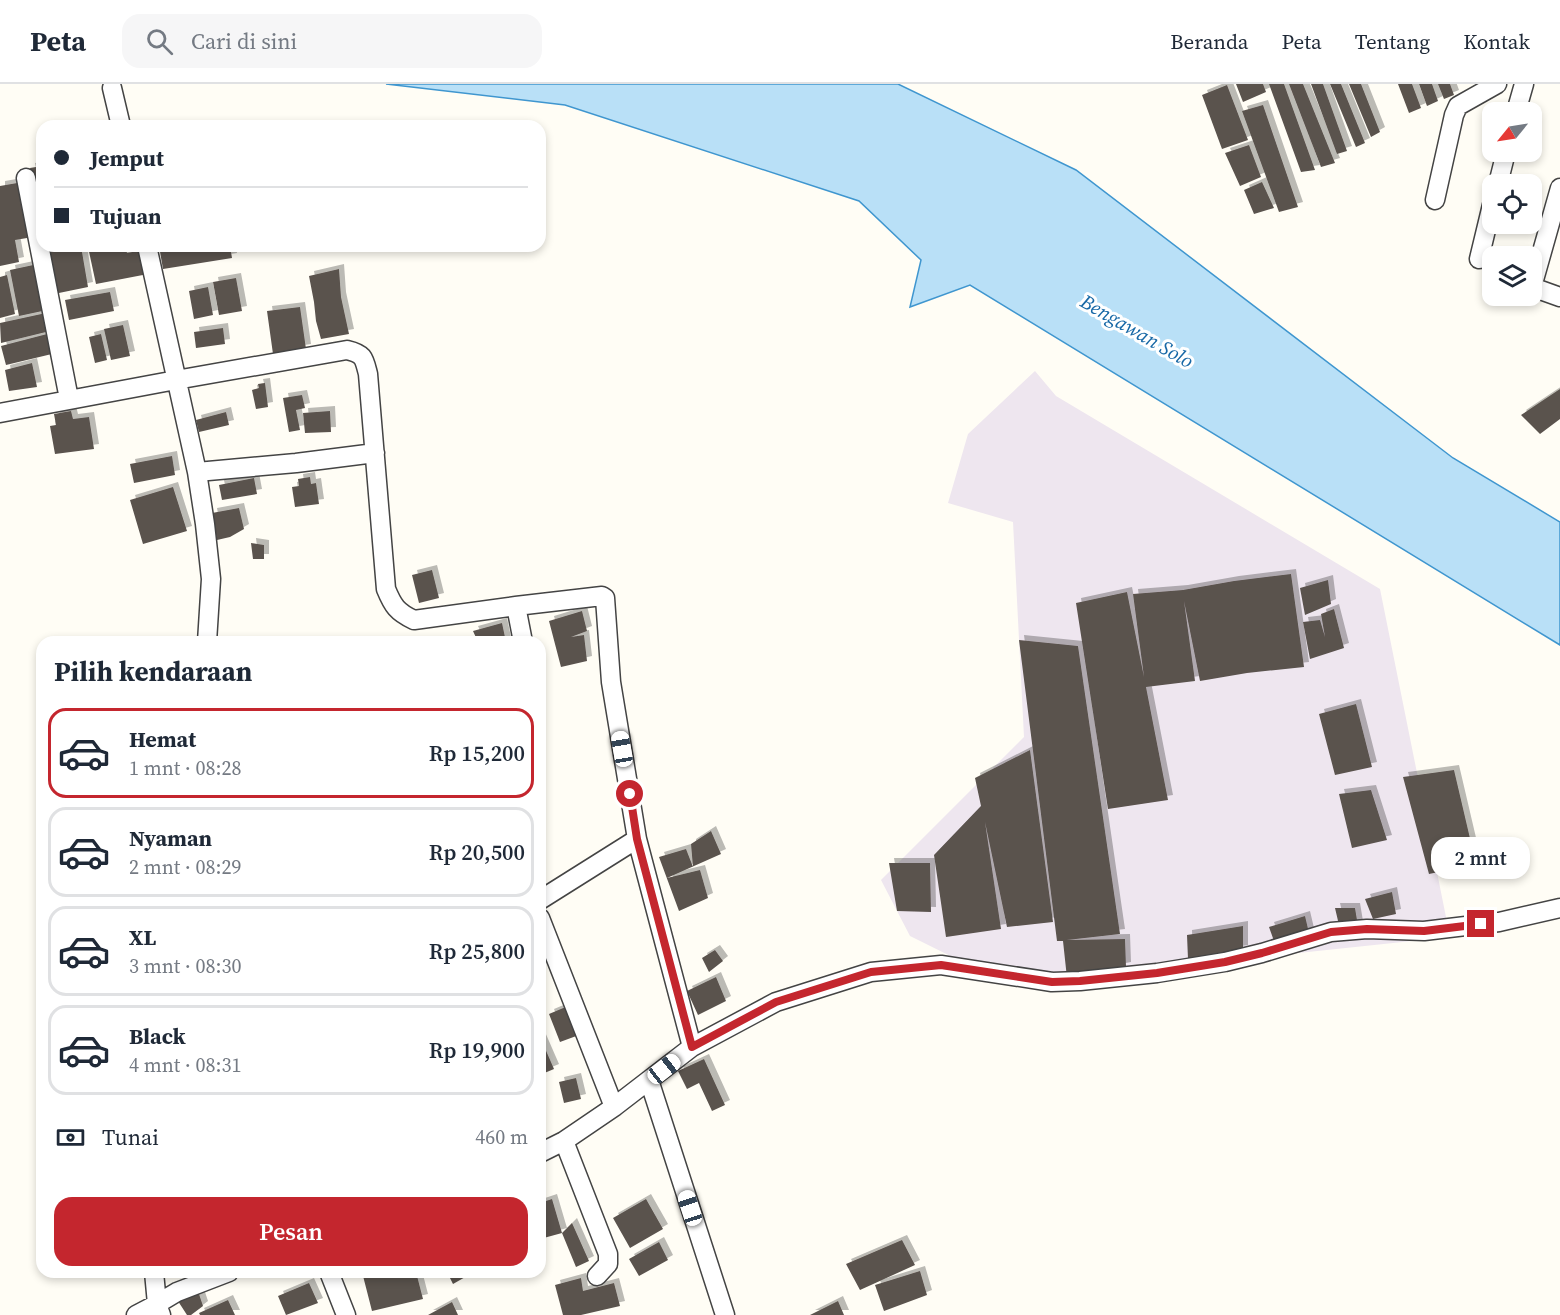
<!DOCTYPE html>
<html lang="id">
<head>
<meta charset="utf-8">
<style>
	:root { --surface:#fff; --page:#f6f6f7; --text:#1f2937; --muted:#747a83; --line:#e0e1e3; --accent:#c4262e }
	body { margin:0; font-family:"Source Serif 4",serif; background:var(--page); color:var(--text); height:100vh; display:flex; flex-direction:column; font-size:22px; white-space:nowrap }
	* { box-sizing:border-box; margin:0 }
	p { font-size:20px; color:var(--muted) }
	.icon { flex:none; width:33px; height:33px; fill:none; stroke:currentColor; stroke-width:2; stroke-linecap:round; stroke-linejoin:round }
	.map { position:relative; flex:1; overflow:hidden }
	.sheet { position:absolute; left:36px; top:552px; width:510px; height:642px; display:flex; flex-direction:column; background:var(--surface); border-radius:18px; box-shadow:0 3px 9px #0003 }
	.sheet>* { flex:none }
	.guide { position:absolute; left:36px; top:36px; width:510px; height:132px; border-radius:18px; box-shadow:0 3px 9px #0003; display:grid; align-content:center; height:132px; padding:0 18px; background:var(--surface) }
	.needle { width:39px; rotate:240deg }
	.buttons { position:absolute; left:1482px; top:18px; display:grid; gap:12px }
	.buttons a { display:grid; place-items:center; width:60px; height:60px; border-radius:12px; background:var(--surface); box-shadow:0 3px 9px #0003; font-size:30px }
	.end { position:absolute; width:27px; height:27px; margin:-14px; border:8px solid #c4262e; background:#fff; box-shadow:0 0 0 3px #fff }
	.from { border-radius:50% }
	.bubble { position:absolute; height:42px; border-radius:18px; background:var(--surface); box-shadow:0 3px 9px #0003; font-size:20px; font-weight:600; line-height:42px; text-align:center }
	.car { position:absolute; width:18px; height:36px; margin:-18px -9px; border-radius:8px; box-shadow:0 0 4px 2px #0007; background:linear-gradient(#fff 24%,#345 0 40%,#fff 0 76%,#345 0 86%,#fff 0) }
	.guide b { display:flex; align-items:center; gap:21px; height:57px; font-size:22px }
	.guide b+b { border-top:2px solid var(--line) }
	.guide i { width:15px; height:15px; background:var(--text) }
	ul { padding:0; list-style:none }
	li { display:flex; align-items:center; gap:18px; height:90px; margin:0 12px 9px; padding:0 6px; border:3px solid var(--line); border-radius:18px }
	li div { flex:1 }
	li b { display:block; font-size:22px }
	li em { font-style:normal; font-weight:600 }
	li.current { border-color:var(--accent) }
	li>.icon { width:54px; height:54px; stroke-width:1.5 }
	h2 { padding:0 18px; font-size:27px; line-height:72px }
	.pay { display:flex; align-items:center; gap:15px; height:66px; padding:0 18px; font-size:22px }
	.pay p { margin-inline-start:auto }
	.action { display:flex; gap:12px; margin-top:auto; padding:12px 18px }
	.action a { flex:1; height:69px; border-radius:18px; background:var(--accent); color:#fff; font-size:24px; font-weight:600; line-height:69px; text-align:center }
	header { display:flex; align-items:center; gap:36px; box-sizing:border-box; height:84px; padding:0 30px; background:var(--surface); border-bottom:2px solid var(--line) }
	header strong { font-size:28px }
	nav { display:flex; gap:33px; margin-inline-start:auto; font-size:21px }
	.search { width:420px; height:54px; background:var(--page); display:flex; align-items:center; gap:15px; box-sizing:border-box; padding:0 21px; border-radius:18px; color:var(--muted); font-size:22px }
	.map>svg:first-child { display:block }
	.industrial { fill:#eee6ef }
	.water { fill:#b9e0f7; stroke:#3f96cf; stroke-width:1.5 }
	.building { fill:#5a524d; filter:url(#shadow) }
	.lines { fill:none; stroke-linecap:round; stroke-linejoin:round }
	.street-casing { stroke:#444; stroke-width:21 }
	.street { stroke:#fff; stroke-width:18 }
	.route { stroke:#c4262e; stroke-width:8 }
	.labels { text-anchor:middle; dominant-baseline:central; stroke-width:6; stroke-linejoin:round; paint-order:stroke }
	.water-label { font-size:20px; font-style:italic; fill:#1768a6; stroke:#fff }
</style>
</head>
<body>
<header>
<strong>Peta</strong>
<div class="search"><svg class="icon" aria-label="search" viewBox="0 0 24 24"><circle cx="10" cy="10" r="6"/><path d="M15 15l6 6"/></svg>Cari di sini</div>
<nav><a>Beranda</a><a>Peta</a><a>Tentang</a><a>Kontak</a></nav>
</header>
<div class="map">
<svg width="1560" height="1231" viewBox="0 0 1560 1231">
	<defs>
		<filter id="shadow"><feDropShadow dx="5" dy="-5" stdDeviation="0" flood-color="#0004"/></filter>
	</defs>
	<rect width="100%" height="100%" fill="#fffdf5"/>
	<path class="industrial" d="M1035 287 1056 312 1380 505 1450 853 1007 900 910 852 881 796 1024 653 1013 438 948 419 968 350Z"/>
	<path class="water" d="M386 0H898L1076 86 1453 374 1560 438V561L970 201 910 223 921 176 859 117 565 21Z"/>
	<path class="building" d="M1236 0H1263L1266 8 1243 18Z
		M1269 0H1284L1315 86 1301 88Z
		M1289 0H1303L1335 79 1321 83Z
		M1311 0H1323L1347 67 1337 70Z
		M1330 0H1341L1365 59 1356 63Z
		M1349 0H1361L1380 48 1371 53Z
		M1398 0H1412L1421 24 1409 29Z
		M1419 0H1432L1438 17 1427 22Z
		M1438 0H1450L1454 11 1444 15Z
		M1227 1 1248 56 1222 65 1202 11Z
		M1263 21 1298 123 1279 128 1242 27Z
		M1249 61 1261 93 1240 102 1225 69Z
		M42 82V140H41L30 84Z
		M23 98 33 153 15 156 19 178 0 182V102Z
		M1262 98 1274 124 1254 130 1244 106Z
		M45 162H87L88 167 82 168 88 203 54 210Z
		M93 162H125L127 169 143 166 148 190 96 200 88 163Z
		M159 162H230L232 174 163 185Z
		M38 180 47 226 19 232 10 186Z
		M339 185 341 213 349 250 321 255 316 237 314 218 309 192Z
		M7 191 15 230 0 234V193Z
		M236 194 242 227 219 231 213 198Z
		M208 203 213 231 194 235 189 207Z
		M110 208 114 227 69 236 65 216Z
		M300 223 306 265 273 270 267 227Z
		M46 229 50 247 1 259 0 239Z
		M123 241 130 272 111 276 104 245Z
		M223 244 225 260 196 264 194 248Z
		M51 249 56 269 6 281 1 262Z
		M101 250 107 276 95 279 89 253Z
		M32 279 37 303 9 307 5 286Z
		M265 299 268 323 256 325 252 306 259 304 258 300Z
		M1560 305V335L1540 350 1521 331Z
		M302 311 305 324 296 326 300 346 289 348 283 314Z
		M71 327 73 335 89 333 94 365 55 370 50 342 56 341 54 330Z
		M330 327 331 348 305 349 303 329Z
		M226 328 229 341 199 348 196 336Z
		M172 372 175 391 134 399 130 380Z
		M310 393 311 400 316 399 319 420 295 423 292 403 299 402 298 395Z
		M254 394 257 410 222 416 219 401Z
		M173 403 187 447 143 460 130 416Z
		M239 424 244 445 230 453 217 456 212 429Z
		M251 459 264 461V475H253Z
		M432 486 439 514 419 519 412 491Z
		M1291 490 1304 583 1247 589 1200 597 1184 517 1195 597 1146 603 1168 716 1108 725 1076 519 1127 508 1144 593 1133 510 1183 506 1234 497Z
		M1328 496 1331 520 1305 531 1300 504Z
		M1334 525 1344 564 1310 575 1303 538 1320 536 1325 553 1321 530Z
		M582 527 587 547 571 553 584 551 587 577 561 583 549 537Z
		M502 539 506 558H478L473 547Z
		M1019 556 1078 562 1120 850 1067 856 1125 855 1126 883 1067 894 1063 857H1057Z
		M1356 620 1372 683 1335 691 1319 630Z
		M1030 666 1053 838 1007 843 985 738 1001 845 946 853 934 771 981 722 975 694Z
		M1454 686 1476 780 1429 790 1403 693Z
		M1371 706 1387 756 1352 764 1339 710Z
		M711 747 721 770 667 794 700 786 708 814 679 827 659 773 686 765 693 783 691 760Z
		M889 779H930L931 828 897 827Z
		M1392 808 1396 830 1373 835 1365 815Z
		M1335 824H1355L1358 842 1339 841Z
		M1305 832 1309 849 1274 857 1269 843Z
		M1243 842V866L1188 875 1187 851Z
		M715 866 723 877 709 888 702 874Z
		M716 893 726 917 698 931 687 907Z
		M568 922 579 951 560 958 549 930Z
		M540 953 554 985 542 990 540 986Z
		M704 975 725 1021 712 1027 699 999 687 1005 678 987Z
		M576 994 581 1015 564 1019 559 998Z
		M552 1115 562 1149 540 1155V1119Z
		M646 1115 663 1145 630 1164 613 1134Z
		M572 1139 589 1177 576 1183 562 1149Z
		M902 1156 915 1181 860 1206 846 1180Z
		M659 1158 668 1176 639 1192 629 1175Z
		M920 1187 927 1211 884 1227 875 1201Z
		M362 1188H416L423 1215 372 1227Z
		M447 1188H474L453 1200Z
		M581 1194 583 1207 614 1199 620 1222 581 1231H563L555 1201Z
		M309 1199 318 1219 286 1231 278 1212Z
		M198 1207 203 1222 191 1231H187L176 1214Z
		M228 1216 235 1231H200L199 1229Z
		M838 1217 844 1231H810Z
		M452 1218 458 1231H428Z"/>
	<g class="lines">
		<defs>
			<path id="street" d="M112 4 121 42
				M1516 28 1524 0
				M26 94 69 315
				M1498 100 1506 68
				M1435 116 1454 31 1458 22 1497 0
				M147 162 197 388 205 440 211 495 207 558
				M1479 175 1492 121
				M1532 203 1560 104
				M1532 203 1560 213
				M0 329 176 296 347 266C364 270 364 274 368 290L386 505C393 522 397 528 414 536L516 522 602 512 605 514 611 598 637 755 692 963
				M197 388 296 379 375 369
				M516 522 523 558
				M540 816 637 755
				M540 834 614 1023
				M649 996 725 1231
				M564 1057 608 1170V1180L597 1192
				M540 1069 564 1057 614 1023 692 963 776 918 871 888 941 881 1052 898 1080 897 1157 889 1225 878 1262 869 1331 848 1367 845 1424 847 1499 838 1560 824
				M154 1188 157 1220 161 1231
				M329 1188 346 1231
				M136 1231 157 1220 177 1208 229 1188"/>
		</defs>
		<use href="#street" class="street-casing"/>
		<use href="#street" class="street"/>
	</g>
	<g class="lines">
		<path class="route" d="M630 710 637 755 692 963 776 918 871 888 941 881 1052 898 1080 897 1157 889 1225 878 1262 869 1331 848 1367 845 1424 847 1481 840"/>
	</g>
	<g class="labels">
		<g class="water-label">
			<text transform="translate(1137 247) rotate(30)">Bengawan Solo</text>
		</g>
	</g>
</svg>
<div class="buttons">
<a><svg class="needle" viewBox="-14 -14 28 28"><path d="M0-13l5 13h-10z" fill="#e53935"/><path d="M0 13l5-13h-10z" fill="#747a83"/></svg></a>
<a><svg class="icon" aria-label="locate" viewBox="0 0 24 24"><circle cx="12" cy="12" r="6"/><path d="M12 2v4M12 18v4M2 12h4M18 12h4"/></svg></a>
<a><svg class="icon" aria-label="layers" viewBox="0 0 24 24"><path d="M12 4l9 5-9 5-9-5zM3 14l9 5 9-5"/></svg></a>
</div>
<i class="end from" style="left:630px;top:710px"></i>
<i class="end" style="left:1481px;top:840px"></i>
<div class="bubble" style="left:1431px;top:753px;width:99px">2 mnt</div>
<i class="car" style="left:622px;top:665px;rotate:350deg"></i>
<i class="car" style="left:664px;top:985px;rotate:52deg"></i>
<i class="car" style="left:690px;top:1124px;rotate:342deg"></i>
<div class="guide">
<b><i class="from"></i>Jemput</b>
<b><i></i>Tujuan</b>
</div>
<section class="sheet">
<h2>Pilih kendaraan</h2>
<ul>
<li class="current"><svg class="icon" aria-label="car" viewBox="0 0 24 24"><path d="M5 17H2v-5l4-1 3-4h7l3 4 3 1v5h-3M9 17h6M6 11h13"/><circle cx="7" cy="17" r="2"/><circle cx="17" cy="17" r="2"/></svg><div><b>Hemat</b><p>1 mnt · 08:28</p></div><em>Rp 15,200</em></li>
<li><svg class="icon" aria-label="car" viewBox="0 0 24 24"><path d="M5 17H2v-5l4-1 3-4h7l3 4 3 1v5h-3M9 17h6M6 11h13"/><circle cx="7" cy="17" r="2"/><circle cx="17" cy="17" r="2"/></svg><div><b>Nyaman</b><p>2 mnt · 08:29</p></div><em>Rp 20,500</em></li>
<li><svg class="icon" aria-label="car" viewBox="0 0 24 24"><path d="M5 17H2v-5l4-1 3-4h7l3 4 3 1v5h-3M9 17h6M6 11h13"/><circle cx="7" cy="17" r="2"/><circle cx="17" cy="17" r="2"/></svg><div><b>XL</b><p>3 mnt · 08:30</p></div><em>Rp 25,800</em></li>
<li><svg class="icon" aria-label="car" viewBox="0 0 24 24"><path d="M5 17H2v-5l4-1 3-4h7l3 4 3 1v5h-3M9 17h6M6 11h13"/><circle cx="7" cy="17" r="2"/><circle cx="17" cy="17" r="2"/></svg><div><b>Black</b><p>4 mnt · 08:31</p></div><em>Rp 19,900</em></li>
</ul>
<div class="pay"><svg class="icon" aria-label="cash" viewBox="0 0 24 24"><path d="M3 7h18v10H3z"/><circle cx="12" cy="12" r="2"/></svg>Tunai<p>460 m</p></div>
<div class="action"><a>Pesan</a></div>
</section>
</div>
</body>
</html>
